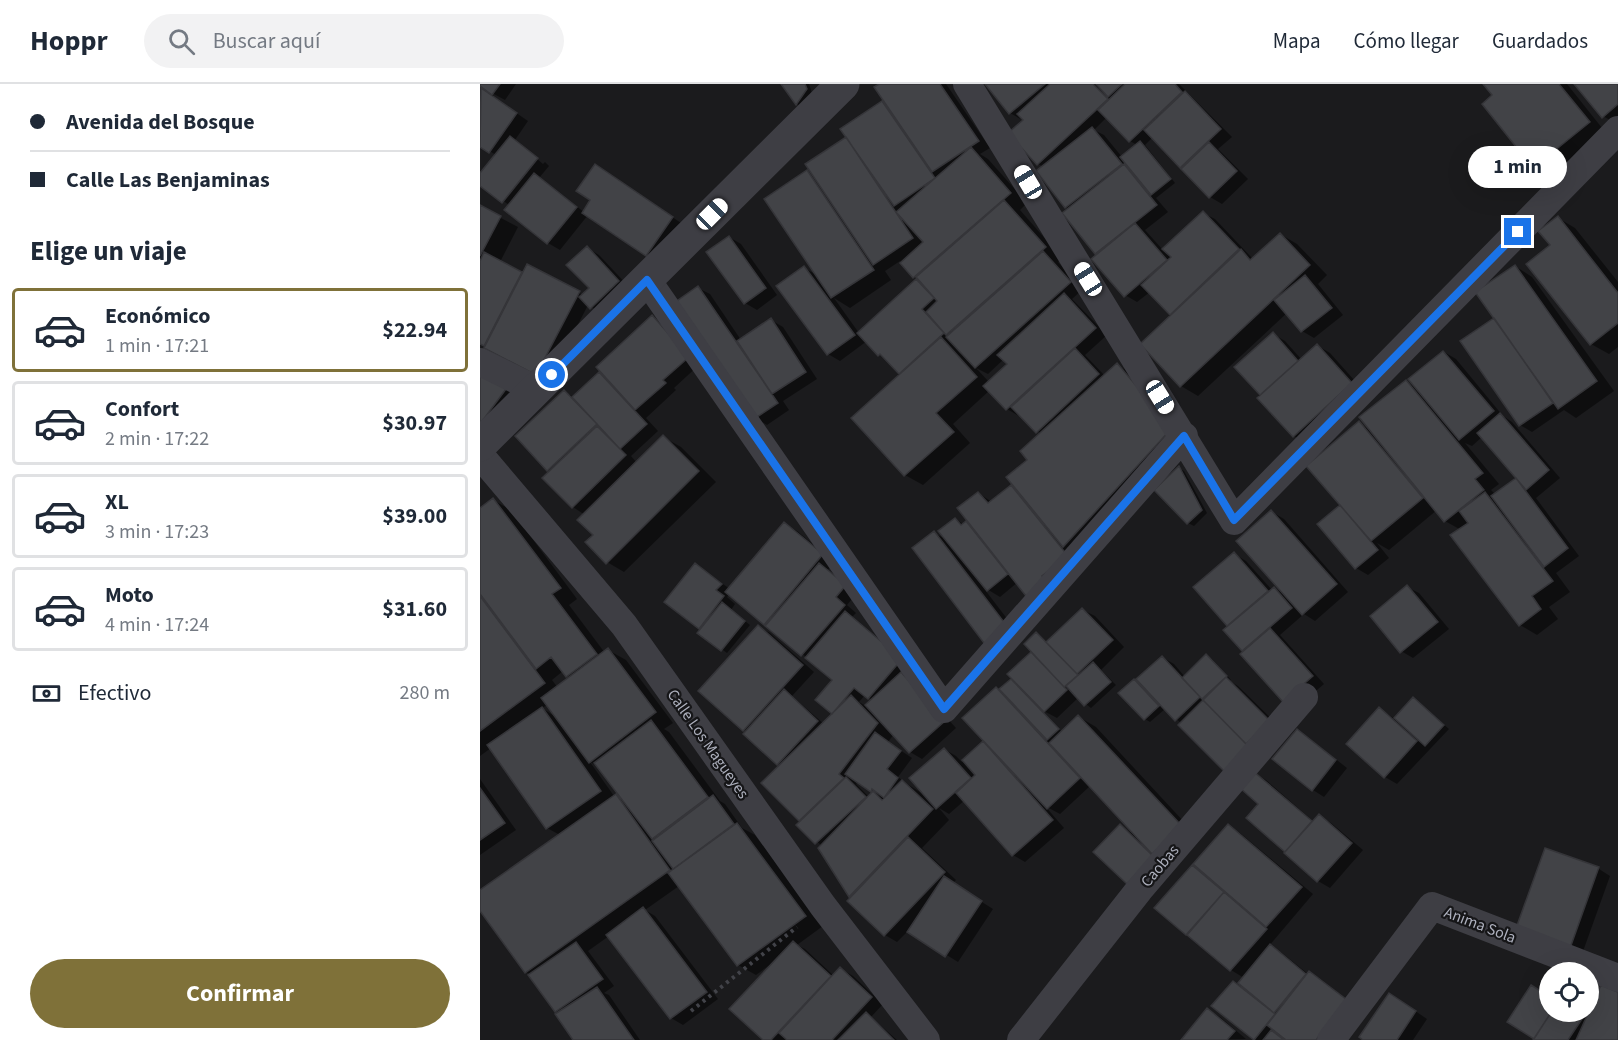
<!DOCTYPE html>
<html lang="es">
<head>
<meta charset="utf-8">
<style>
	:root { --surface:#fff; --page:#f2f2f3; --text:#1f2937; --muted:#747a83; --line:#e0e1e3; --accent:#7f7139 }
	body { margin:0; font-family:"Source Sans 3",sans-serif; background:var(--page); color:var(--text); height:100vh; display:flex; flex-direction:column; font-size:22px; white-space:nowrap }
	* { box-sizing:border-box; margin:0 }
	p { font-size:20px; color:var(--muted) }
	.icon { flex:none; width:33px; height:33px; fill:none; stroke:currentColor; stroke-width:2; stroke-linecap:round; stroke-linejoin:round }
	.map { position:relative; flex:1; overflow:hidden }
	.sheet { display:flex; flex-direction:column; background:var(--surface); width:480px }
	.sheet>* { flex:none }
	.hud { display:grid; align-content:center; height:132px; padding:0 30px; background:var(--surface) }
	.controls { position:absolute; left:1059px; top:878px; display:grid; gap:12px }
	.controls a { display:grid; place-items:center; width:60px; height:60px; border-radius:50%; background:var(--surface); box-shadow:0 6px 24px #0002; font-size:30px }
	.end { position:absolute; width:27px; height:27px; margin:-14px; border:8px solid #1a73e8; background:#fff; box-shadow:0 0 0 3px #fff }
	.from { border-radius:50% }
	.bubble { position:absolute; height:42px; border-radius:21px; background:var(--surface); box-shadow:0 6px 24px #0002; font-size:20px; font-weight:700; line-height:42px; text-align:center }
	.car { position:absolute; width:18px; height:36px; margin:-18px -9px; border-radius:8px; box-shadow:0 0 4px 2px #0007; background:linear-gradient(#fff 24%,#345 0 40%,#fff 0 76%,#345 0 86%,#fff 0) }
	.hud b { display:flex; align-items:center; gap:21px; height:57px; font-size:22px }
	.hud b+b { border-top:2px solid var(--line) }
	.hud i { width:15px; height:15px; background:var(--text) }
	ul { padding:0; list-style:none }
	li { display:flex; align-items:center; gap:18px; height:84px; margin:0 12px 9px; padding:0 18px; border:3px solid var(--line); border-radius:6px }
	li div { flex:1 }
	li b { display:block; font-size:22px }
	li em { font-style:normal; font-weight:700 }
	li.active { border-color:var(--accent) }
	li>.icon { width:54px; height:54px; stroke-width:1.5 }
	h2 { padding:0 30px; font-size:27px; line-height:72px }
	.pay { display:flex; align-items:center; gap:15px; height:66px; padding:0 30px; font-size:22px }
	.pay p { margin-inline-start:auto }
	.button { display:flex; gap:12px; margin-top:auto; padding:12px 30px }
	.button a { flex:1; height:69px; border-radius:36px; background:var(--accent); color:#fff; font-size:24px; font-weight:700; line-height:69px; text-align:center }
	header { display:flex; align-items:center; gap:36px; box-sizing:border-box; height:84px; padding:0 30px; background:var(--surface); border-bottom:2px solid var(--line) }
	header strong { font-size:28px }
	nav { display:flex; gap:33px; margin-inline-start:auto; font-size:21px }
	.search { width:420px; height:54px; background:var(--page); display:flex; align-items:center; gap:15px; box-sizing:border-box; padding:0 21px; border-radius:33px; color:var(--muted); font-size:22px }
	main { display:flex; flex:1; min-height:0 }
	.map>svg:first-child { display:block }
	.shadow { fill:#0007; fill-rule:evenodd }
	.building { fill:#424347; stroke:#353539; stroke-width:1.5 }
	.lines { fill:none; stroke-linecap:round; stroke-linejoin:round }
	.path { stroke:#424349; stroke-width:4; stroke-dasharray:3 4.5; stroke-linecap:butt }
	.minor { stroke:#3e3e44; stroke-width:28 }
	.tertiary { stroke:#3e3e44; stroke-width:33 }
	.route { stroke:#1a73e8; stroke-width:8 }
	.labels { text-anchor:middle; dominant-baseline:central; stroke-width:4.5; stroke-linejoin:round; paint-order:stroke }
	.street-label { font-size:16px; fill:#adb0bd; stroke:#161618 }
</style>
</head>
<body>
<header>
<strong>Hoppr</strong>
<div class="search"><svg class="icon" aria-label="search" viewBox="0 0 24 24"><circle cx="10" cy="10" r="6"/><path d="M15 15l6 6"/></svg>Buscar aquí</div>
<nav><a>Mapa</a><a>Cómo llegar</a><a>Guardados</a></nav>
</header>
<main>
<section class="sheet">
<div class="hud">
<b><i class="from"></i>Avenida del Bosque</b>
<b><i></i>Calle Las Benjaminas</b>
</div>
<h2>Elige un viaje</h2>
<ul>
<li class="active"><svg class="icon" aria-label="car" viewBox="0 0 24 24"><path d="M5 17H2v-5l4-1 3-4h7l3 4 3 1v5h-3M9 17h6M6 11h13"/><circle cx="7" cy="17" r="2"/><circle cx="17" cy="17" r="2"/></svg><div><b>Económico</b><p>1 min · 17:21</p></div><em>$22.94</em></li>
<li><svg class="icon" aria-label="car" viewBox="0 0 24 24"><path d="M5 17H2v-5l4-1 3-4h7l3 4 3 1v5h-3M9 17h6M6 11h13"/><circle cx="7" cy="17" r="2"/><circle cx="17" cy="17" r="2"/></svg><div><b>Confort</b><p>2 min · 17:22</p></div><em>$30.97</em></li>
<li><svg class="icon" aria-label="car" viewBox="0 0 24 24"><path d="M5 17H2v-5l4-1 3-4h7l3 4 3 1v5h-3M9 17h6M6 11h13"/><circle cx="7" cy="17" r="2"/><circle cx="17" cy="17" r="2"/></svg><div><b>XL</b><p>3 min · 17:23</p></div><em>$39.00</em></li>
<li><svg class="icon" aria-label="car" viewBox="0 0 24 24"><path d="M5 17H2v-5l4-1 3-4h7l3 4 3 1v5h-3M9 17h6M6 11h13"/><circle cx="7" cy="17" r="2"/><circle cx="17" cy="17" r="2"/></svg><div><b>Moto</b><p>4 min · 17:24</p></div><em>$31.60</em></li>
</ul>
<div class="pay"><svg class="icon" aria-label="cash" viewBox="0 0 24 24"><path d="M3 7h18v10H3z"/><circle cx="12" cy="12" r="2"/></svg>Efectivo<p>280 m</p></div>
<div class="button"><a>Confirmar</a></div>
</section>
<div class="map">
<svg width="1138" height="956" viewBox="0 0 1138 956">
	<rect width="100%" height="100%" fill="#1b1b1d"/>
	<path class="shadow" d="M0 0H36L25 16 12 9 10 11 48 37 35 56 63 80 65 78 69 82 59 94 104 128 127 89 204 141 178 178 108 131 80 166 68 159 26 125 29 121 0 100V91L16 71 0 61Z
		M303 0H329L332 9 322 23 317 20Z
		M401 0H466L510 64 500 70 508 75 547 119 540 126 582 174 578 178 602 206 592 215 627 251 605 271 625 292 637 281 655 291 709 355 602 472 587 463 599 479 538 498 520 513 502 502 538 549 517 565 454 449 468 456 475 435 485 441 489 437 498 409 512 418 531 403 540 408 549 376 561 350 541 331 539 332 527 325 509 307 473 340 490 359 443 401 425 391 373 334 423 290 387 257 360 277 348 270 298 202 324 184 337 191 327 87 335 92 368 54 363 45 405 16ZM420 177 438 195 379 249 354 214 370 224 411 196 405 187ZM458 244 467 249V252L456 247ZM524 275 529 281 509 298 496 284 508 290Z
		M506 0H699L752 53 738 65 768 95 742 120 730 113 673 53 665 61 695 99 676 114 688 128 665 146 683 166 723 129 735 135 773 175 800 150 817 160 847 191 838 200 863 231 834 254 822 247 807 229 718 312 701 302 662 261 693 231 670 208 657 218 645 211 589 125 586 123 564 83 558 80 544 37 530 29ZM627 33 650 57 657 61 642 73 624 51 614 46Z
		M1005 0H1087L1126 49 1072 93 1054 83 1015 11Z
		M1096 0H1138V37L1135 39 1123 32Z
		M0 123 38 143 20 178 44 190 48 182 103 211 111 204 107 164 119 171 150 204 123 230 108 221 69 297 0 260Z
		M1078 134 1095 144 1138 198V263L1129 270 1111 260 1048 180 1072 161Z
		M249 153 261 160 297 211 277 226 265 219Z
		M1035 182 1052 193 1134 307 1096 334 1084 326 1052 348 1040 341 1014 236Z
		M218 204 230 210 261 256 291 236 303 243 337 295 303 317 309 326 287 341 275 334Z
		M172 233 184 240 220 280 194 304 196 306 166 334 178 347 151 372 157 379 183 353 201 363 236 398 144 488 127 478 105 431 93 423 71 388 68 386 84 308 94 313 122 287ZM117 338 124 350V351L114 341Z
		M793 250 805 257 822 276 838 262 850 269 883 306 826 359 814 352 756 283Z
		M964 268 976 275 1023 332 1032 338 1080 394 1056 414 1099 472 1076 489 1090 508 1069 523 1078 535 1057 551 1040 541 981 446 965 437 957 426 909 466 897 459 909 474 888 491 876 484 860 423 879 339 892 347 926 297 937 304ZM1002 353 1038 395 1016 411 1011 406 1019 400 985 359 992 362Z
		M0 288 40 309 0 360Z
		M699 384 704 387 727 429 714 442 708 439 676 406Z
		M13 416 31 426 97 515 89 521 125 569 128 566 146 576 193 639 184 645 189 648 240 717 245 720 262 744 275 751 343 842 317 861 325 865 354 892 361 885 373 892 403 920 391 933 417 956H285L292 881 291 880 276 891 258 881 199 802 165 826 175 832 238 915 203 941 191 934 129 852 108 867 134 902 124 909 129 911 160 956H95L80 929 76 927 50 890 46 888 0 824V808L80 751 67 744 11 664 0 672V426ZM83 587 90 594 78 604 72 596ZM67 621 76 633 62 624ZM110 678 119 683 139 709 134 712Z
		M792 428 804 435 868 508 835 537 824 530 800 551 844 600 816 624 745 546 749 543 715 503 754 470 766 477 792 506 794 504 806 511Z
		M305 440 317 447 354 478 348 486 377 509 367 521 376 529 372 533 433 582V597L476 644 442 675 430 668 414 650 408 658 432 674 418 693 427 700 445 711 464 665 476 672 482 678 506 657 520 607 531 596 539 601 551 570 558 574 557 550 568 559 603 526 615 532 644 563 621 586 636 601 611 624 598 614 577 634 560 625 582 648 599 633 616 643 718 753 660 805 640 742 655 751 610 702 580 730 565 722 584 744 545 778 533 771 485 716 469 730 459 724 469 736 442 764 476 796 473 799 475 801 513 825 478 878 428 847 417 858 405 851 369 817 373 813 370 812 342 762 318 741 322 737 283 699 301 681 265 650 267 647 263 645 278 543 290 549 334 588 312 612 344 640 355 629 353 628 354 596 250 510 247 513 255 520 251 526 270 541 247 569 219 548 222 545 220 544 216 481 250 505ZM385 611 392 616 386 622 379 618ZM378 697 394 708 389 713 376 700Z
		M927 503 939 509 969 545 933 574 921 567Z
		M726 572 732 575 751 596 750 597 758 602 801 644 701 639 685 625 670 638 665 635 654 596 663 602 682 573 694 580 705 593Z
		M938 618 969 645 917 700 905 693 868 660 900 625 915 635Z
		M817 647 829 654 867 684 844 713 833 706Z
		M774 689 786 696 834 738 839 732 851 739 883 766 850 804 838 797 768 734 780 720Z
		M0 695 36 746 0 771Z
		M749 742 760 749 833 810 789 862 802 869 828 890 830 889 842 896 878 924 853 956H808L798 948 796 951 803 956H776L733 922 764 894 751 886 676 824 712 783 723 789ZM810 911 811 912 795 933 792 930Z
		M1066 766 1119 785 1130 792 1101 873 1048 854Z
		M1122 903 1138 910V956H1055L1070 927H1094L1107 935Z
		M922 918 947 935 933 956H886Z
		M728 926 740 933 766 955 703 956Z"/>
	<path class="building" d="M0 0H20L12 11 0 2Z
		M301 0H325L327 5 316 21Z
		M399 0H460L499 57 452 88 394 3Z
		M505 0H565L529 30Z
		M570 0H613L628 15 557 81 528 49 543 36 537 30Z
		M616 0H642L628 13Z
		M645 0H695L702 8 649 58 618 26Z
		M1003 0H1079L1110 38 1053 84 1002 20 1012 11Z
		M1094 0H1138V20L1122 34Z
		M1 4 37 29 9 69 0 63Z
		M705 7 741 45 700 84 664 46Z
		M402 17 455 94 414 122 360 45Z
		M612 43 642 80 585 124 556 87Z
		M30 52 58 74 22 119 0 102V89Z
		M366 53 433 154 393 181 325 80Z
		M660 57 691 95 671 111 640 73Z
		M729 58 757 87 729 114 701 85Z
		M491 63 531 109 433 194 420 179 443 158 416 128Z
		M115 80 193 133 166 172 102 129 110 116 96 107Z
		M644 80 677 121 615 170 582 129Z
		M327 86 394 186 351 214 284 115Z
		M54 89 97 123 67 160 24 126Z
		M524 116 566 163 466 251 446 228 457 217 436 193Z
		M0 121 21 132 0 172Z
		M723 127 759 165 690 231 661 201 691 173 682 165Z
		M1078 132 1138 209V239L1110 261 1046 180 1070 161 1058 147Z
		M655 139 687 176 644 213 611 175Z
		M800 149 830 181 700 303 660 260 761 165 770 176Z
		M249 152 286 204 264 220 226 168Z
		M107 162 139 197 110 225 99 213 109 204 86 181Z
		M563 167 591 198 495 284 466 253Z
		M4 168 42 188 4 262 0 260V177Z
		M47 180 100 207 56 291 4 264Z
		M1035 181 1117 297 1078 325 995 208Z
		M324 182 375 251 347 271 296 202Z
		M825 191 852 224 821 248 794 216Z
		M436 195 454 214 442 225 464 249 419 290 400 270 398 272 377 249Z
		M218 202 298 319 274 335 194 219Z
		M584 209 616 244 526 326 503 302 527 280 517 271Z
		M172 231 209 273 183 296 186 299 155 326 116 283Z
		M291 234 326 288 292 310 257 257Z
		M1014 234 1073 319 1039 342 980 257Z
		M793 248 818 277 780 311 754 283Z
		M461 253 497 293 456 329 474 348 424 392 371 334Z
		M837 260 872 299 813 353 777 314Z
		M595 264 619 290 556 349 531 323Z
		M963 267 1014 327 979 356 928 295Z
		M637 279 692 344 583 463 526 393 547 376 540 367Z
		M0 286 29 301 0 340Z
		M119 288 167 340 140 365 92 313Z
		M926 296 1003 389 995 395 1004 406 964 438 879 333Z
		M84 306 117 340 67 387 35 352Z
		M1020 329 1069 386 1046 406 997 349Z
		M879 337 943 414 891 457 826 382Z
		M117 342 146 371 92 424 62 394Z
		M183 351 219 387 126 480 105 458 113 451 97 436Z
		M699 382 722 426 707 440 674 406Z
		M1036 394 1088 464 1064 483 1011 412Z
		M531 401 588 472 562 492 566 497 546 512 477 424 498 408 508 419Z
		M1005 408 1073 497 1052 512 1061 525 1039 542 970 451 988 439 979 427Z
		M13 414 81 504 72 510 117 570 86 593 71 573 56 585 0 510V424Z
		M860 421 898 466 875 485 837 440Z
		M791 426 857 500 822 531 756 457Z
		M475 434 481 441 486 437 528 490 507 507 458 447Z
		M304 438 343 470 284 541 245 508Z
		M454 447 527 542 504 559 432 464Z
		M754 468 788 507 747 542 713 503Z
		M215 479 242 500 236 506 244 512 219 545 184 518Z
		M339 479 366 501 356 513 365 521 321 572 285 542Z
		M927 501 958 538 920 569 890 532Z
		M794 503 812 524 762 567 743 546Z
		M0 512 65 599 0 647Z
		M242 518 265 537 241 567 217 549Z
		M602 524 633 556 597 590 566 558Z
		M365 527 422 575 388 615 374 604 352 630 335 616 352 596 325 574Z
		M278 541 323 581 263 647 218 607Z
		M790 544 833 592 803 618 760 570Z
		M556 548 598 591 584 603 544 560Z
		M128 564 176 628 109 679 61 614Z
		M551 568 587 606 564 628 527 590Z
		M726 570 747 592 722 615 702 594Z
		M682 572 720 613 695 637 656 595Z
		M613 578 631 598 604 622 586 602Z
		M421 588 465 637 429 669 385 621Z
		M746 593 790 637 766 660 723 616Z
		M531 595 579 645 567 656 519 605Z
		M654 595 679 622 664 636 638 609Z
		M516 603 600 694 567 725 482 634Z
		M304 605 338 637 297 681 263 650Z
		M371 611 398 639 359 690 364 694 319 737 281 699Z
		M933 613 964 641 945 662 914 634Z
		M723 616 769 663 744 687 698 641Z
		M62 623 121 707 66 745 7 661Z
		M899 623 937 657 904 694 866 660Z
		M598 631 702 742 672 770 569 659Z
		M171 636 228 713 172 755 114 679Z
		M817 645 856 676 832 707 792 675Z
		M395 648 421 667 407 685 418 694 404 714 392 705 391 708 365 690Z
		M503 657 573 736 532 772 476 709 495 691 482 676Z
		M464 664 491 694 456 725 429 694Z
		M773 687 832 737 805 768 766 734 778 720 759 703Z
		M366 693 386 713 335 760 316 741Z
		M422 696 453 725 369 813 338 764 393 707 402 716Z
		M0 704 25 739 0 756Z
		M136 710 190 786 45 889 0 827V806Z
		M233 711 254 740 193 785 172 757Z
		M839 730 872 759 837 798 804 769Z
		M257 739 326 832 257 882 188 789Z
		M640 740 673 772 647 800 613 768Z
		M748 740 822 803 786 843 713 780Z
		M428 753 465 788 404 852 367 817Z
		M1065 764 1119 783 1089 867 1035 847Z
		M712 781 744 808 706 851 674 824Z
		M464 792 502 817 465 873 427 848Z
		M744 808 787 845 750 887 707 851Z
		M163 823 227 908 190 935 126 851Z
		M313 857 351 892 291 956H283L249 925Z
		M96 858 123 895 75 928 48 891Z
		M790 860 826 890 794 929 758 899Z
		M360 883 392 913 352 956H307L299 949Z
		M829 887 867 916 836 956H806L787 941Z
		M753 897 795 930 774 956 731 922Z
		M1051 901 1070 913V927H1072L1054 955 1027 938Z
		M1121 901 1138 908V956H1096Z
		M117 903 154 956H93L75 930Z
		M909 909 936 927 917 956H883L879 953Z
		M727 924 755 947 747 956H701Z
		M1072 927H1096L1104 932 1088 956H1053Z
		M386 928 414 956H358Z
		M791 946 804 956H783Z"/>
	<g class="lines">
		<path class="path" d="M211 927 317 843"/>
		<path class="minor" d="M487 0 754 437 1138 46
			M167 196 464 625 704 352
			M0 278 57 306
			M0 371 144 541 343 822 446 956
			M541 956 659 806 824 613
			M851 956 952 822 1138 894"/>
		<path class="tertiary" d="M0 361 363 0"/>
	</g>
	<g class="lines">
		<path class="route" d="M72 291 167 196 464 625 704 352 754 436 1038 148"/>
	</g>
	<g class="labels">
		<g class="street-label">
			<text transform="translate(228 660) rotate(55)">Calle Los Magueyes</text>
			<text transform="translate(680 782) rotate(-50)">Caobas</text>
			<text transform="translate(1000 841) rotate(21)">Anima Sola</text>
		</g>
	</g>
</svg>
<div class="controls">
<a><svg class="icon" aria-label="locate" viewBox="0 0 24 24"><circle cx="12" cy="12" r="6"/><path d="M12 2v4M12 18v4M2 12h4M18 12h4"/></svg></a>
</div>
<i class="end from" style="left:72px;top:291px"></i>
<i class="end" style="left:1038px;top:148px"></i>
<div class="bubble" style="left:988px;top:62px;width:99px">1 min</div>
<i class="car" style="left:548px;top:98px;rotate:329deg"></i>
<i class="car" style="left:232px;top:130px;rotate:45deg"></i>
<i class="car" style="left:608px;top:195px;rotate:328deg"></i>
<i class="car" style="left:680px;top:313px;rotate:148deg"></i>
</div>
</main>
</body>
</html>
